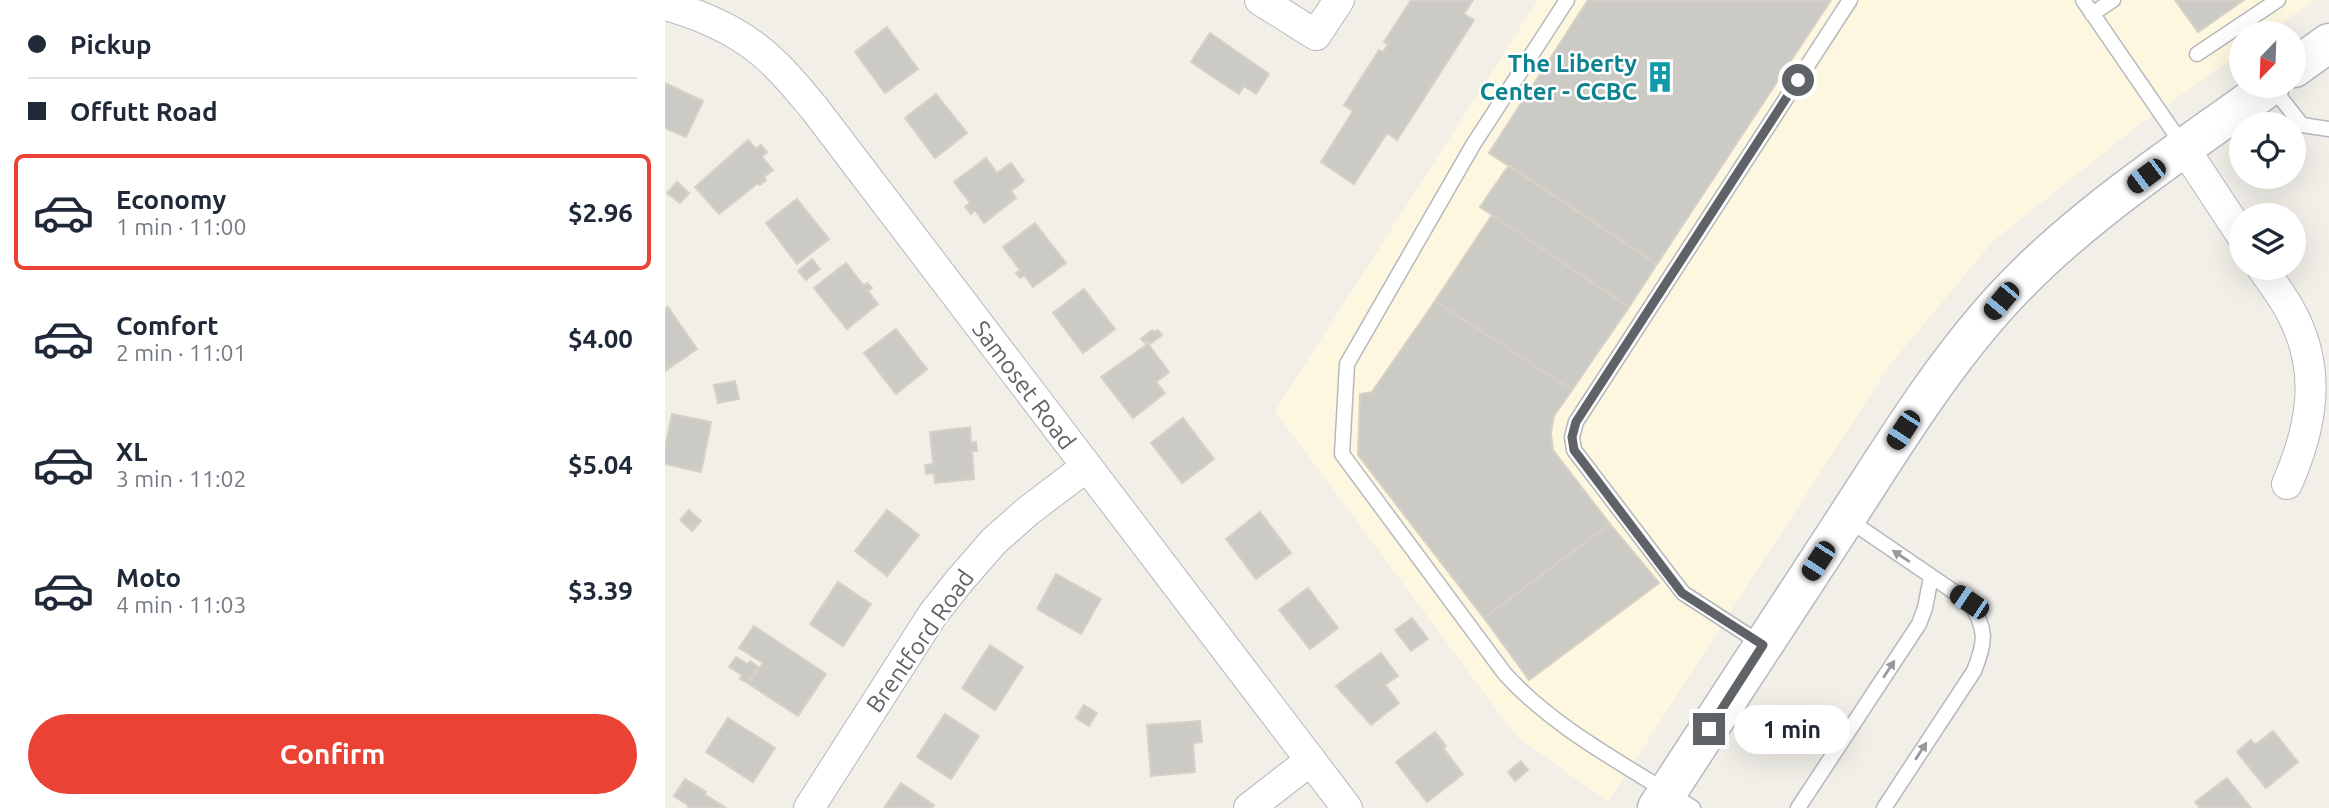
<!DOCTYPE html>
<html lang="en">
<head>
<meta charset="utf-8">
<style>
	:root { --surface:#fff; --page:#f2f2f3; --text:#1f2937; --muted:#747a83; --line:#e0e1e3; --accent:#ea4335 }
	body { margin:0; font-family:Ubuntu,sans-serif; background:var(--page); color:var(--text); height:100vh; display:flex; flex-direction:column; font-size:26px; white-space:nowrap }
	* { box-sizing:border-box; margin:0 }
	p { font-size:23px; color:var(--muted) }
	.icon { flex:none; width:38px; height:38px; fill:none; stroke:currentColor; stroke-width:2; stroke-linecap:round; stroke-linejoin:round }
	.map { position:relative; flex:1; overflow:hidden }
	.panel { display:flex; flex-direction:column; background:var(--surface); width:665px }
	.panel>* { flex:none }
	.hud { display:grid; align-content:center; height:154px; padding:0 28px; background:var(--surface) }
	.needle { width:46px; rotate:203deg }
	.controls { position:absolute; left:1564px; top:21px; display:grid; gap:14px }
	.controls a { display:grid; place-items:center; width:77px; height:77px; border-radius:50%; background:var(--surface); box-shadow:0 7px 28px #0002; font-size:35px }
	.end { position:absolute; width:32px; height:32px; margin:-16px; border:9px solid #5f6368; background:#fff; box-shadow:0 0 0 4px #fff }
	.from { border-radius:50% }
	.bubble { position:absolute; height:49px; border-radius:24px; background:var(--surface); box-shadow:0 7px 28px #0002; font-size:23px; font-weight:600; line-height:49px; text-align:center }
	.car { position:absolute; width:21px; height:42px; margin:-21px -10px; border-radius:9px; box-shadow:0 0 5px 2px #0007; background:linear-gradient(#222 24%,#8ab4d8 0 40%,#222 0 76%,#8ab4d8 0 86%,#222 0) }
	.hud b { display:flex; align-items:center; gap:24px; height:66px; font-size:26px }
	.hud b+b { border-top:2px solid var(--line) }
	.hud i { width:18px; height:18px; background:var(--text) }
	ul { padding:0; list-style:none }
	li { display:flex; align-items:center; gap:21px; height:116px; margin:0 14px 10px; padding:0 14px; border:4px solid transparent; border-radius:10px }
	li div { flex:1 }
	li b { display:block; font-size:26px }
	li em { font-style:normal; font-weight:600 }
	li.selected { border-color:var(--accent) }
	li>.icon { width:63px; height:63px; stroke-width:1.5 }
	.primary-button { display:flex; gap:14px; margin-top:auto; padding:14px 28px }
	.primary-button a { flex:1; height:80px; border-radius:42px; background:var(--accent); color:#fff; font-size:28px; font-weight:600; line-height:80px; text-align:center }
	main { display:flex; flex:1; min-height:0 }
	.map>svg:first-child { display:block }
	.commercial { fill:#fef7e0 }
	.building { fill:#cccac5; stroke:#d6d1c6; stroke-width:2 }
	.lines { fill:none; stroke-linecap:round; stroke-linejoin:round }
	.lane-casing { stroke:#b5b8bc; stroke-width:17 }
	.street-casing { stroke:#b5b8bc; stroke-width:32 }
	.secondary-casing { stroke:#b6babf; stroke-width:41 }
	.lane { stroke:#fff; stroke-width:14 }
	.street { stroke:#fff; stroke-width:30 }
	.secondary { stroke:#fff; stroke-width:38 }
	.oneway { fill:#979a9d }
	.route { stroke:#5f6368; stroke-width:9 }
	.labels { text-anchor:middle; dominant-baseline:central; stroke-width:5; stroke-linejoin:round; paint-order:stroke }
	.culture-label { font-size:24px; font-weight:bold; fill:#0d838f; stroke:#fff; text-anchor:end }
	.street-label { font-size:24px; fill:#5f6368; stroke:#fff }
</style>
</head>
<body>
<main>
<section class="panel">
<div class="hud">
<b><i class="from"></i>Pickup</b>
<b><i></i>Offutt Road</b>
</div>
<ul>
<li class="selected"><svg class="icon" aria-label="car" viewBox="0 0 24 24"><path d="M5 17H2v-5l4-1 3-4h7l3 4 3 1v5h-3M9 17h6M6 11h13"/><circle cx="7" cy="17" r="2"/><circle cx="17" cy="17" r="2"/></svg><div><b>Economy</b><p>1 min · 11:00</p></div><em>$2.96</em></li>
<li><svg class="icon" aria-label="car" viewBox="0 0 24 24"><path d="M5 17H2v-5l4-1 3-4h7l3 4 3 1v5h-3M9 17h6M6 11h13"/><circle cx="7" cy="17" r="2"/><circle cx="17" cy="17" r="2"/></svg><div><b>Comfort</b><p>2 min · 11:01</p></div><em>$4.00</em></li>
<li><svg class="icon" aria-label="car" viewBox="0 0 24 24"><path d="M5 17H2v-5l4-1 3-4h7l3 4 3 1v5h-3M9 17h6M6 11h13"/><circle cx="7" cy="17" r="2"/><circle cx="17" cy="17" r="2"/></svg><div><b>XL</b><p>3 min · 11:02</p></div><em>$5.04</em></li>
<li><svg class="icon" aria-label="car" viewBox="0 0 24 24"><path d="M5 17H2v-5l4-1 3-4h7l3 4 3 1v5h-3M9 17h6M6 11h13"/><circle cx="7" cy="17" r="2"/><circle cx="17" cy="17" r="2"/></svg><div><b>Moto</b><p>4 min · 11:03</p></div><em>$3.39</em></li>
</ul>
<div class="primary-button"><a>Confirm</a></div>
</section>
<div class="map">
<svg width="1664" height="808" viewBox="0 0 1664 808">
	<rect width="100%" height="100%" fill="#f1efe8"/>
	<path class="commercial" d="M873 0H1650L1603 33H1577V52L1475 124 1329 240 1224 366 943 802 851 736 610 411Z"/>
	<path class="building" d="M746 0H808L799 14 809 20 732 140 722 133 689 184 656 162 688 111 679 105 714 50 718 52 723 44 719 42Z
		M923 0H1166L992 264 824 153Z
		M1510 0H1579L1533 32Z
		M222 27 253 69 220 93 190 52Z
		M545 33 604 74 591 94 579 86 574 94 526 62Z
		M0 83 38 101 21 137 0 128Z
		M271 94 302 133 270 158 240 118Z
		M83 140 91 149 96 145 102 152 97 157 108 170 99 177 101 180 95 185 93 183 54 214 30 187Z
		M321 158 332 173 346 163 359 181 346 191 351 198 319 223 310 210 306 214 300 207 305 203 289 182Z
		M844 165 992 264 964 307 815 207Z
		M12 182 24 193 15 203 2 193Z
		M132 199 164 239 132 264 101 223Z
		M827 215 964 307 907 390 770 301Z
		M370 223 401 263 368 287 359 275 355 278 351 273 355 270 338 247Z
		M147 259 155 269 141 280 133 271Z
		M181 263 199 286 202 283 207 288 203 291 213 304 182 329 149 288Z
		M419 289 450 329 418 353 388 313Z
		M770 301 907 390 889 416 886 433 888 450 945 524 819 618 693 455 695 394 707 392Z
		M3 307 32 349 0 371V309Z
		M231 329 262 369 231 394 199 353Z
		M487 330 489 332 493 330 497 335 485 344 482 341 480 343 476 339Z
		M483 344 504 372 491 382 500 393 468 418 436 377Z
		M70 381 74 399 53 403 49 385Z
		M7 414 46 422 36 472 0 464V447Z
		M518 418 549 459 517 483 486 443Z
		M305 427 306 443 311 442 312 451H307L309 479 270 483 269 473 261 474 260 465 268 464 265 432Z
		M24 510 36 521 27 531 15 520Z
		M222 510 254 535 222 576 190 551Z
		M595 512 626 553 591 579 561 539Z
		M945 524 994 583 864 680 819 618Z
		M391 574 436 599 416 634 372 609Z
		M173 582 206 604 178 646 145 624Z
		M643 588 673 628 645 649 614 610Z
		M747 618 763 639 746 651 730 630Z
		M89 626 161 674 133 716 84 684 98 663 74 648Z
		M325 645 358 667 330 710 297 688Z
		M716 653 733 676 720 685 734 703 706 725 671 686Z
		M71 657 83 664 85 661 93 667 83 683 75 679 77 675 64 667Z
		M419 705 432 713 424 726 411 718Z
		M280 714 314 736 286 779 252 757Z
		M63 718 110 748 88 782 41 752Z
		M535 721 537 742 528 743 530 772 486 776 482 725Z
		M1608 731 1633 762 1601 788 1572 752 1586 740 1590 745Z
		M770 732 781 746 778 748 798 774 762 802 731 762Z
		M856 761 863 770 850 781 843 772Z
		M1562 778 1586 808H1535L1530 802Z
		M20 779 41 792 39 794 61 808H23L24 806 9 796Z
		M236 783 269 805 267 808H219Z"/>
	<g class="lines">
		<defs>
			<path id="lane" d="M902 0 808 145 682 364 677 454 840 674C892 731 963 766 1028 808
				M1418 0 1519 147
				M1427 14 1448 0
				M1532 54 1613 0
				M1607 87 1637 125 1664 129
				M1181 518 1304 602C1322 628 1321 642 1309 671L1219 808
				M1098 645 1018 593 909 450 907 437 911 422 1185 0
				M1133 808 1254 624 1260 608 1266 577"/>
			<path id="street" d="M595 0 651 35 674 0
				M0 5C41 16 83 36 113 67 126 80 137 94 149 108L682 808
				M1519 148 1577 236
				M1597 268C1608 284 1621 300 1629 318 1657 374 1646 429 1622 484
				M144 808 268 614 295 580 329 541 363 511 421 467
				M584 808 646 760"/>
			<path id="secondary" d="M1629 68 1664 43
				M992 808C1055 712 1118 616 1180 520 1229 444 1276 367 1337 300 1414 216 1513 153 1605 86"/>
		</defs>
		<use href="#lane" class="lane-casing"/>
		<use href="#street" class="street-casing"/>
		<use href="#secondary" class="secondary-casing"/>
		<use href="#lane" class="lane"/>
		<use href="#street" class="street"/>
		<use href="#secondary" class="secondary"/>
	</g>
	<defs><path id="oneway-solid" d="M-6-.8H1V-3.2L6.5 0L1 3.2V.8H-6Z" transform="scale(1.75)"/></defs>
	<g class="oneway">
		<use href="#oneway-solid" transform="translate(1236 556) rotate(-146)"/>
		<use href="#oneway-solid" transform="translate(1224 669) rotate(-57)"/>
		<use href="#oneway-solid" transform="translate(1256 751) rotate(-57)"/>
	</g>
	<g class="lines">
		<path class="route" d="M1044 729 1098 645 1017 593 909 450 907 437 911 422 1133 80"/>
	</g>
	<defs>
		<symbol id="building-bare" viewBox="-9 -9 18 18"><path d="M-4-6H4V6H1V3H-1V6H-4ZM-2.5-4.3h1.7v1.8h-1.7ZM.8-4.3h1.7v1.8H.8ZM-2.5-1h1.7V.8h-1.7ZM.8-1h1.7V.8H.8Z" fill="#0f9aa8" stroke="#fff" stroke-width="2.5" paint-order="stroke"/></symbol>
	</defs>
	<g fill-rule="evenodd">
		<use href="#building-bare" x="973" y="55" width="44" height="44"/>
	</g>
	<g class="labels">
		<g class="culture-label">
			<text x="972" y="63">The Liberty<tspan x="972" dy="28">Center - CCBC</tspan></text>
		</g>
		<g class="street-label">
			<text transform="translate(359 385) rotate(53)">Samoset Road</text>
			<text transform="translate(255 641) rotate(-55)">Brentford Road</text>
		</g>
	</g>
</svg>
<div class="controls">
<a><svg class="needle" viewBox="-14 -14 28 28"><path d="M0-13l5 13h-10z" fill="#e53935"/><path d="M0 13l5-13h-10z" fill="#747a83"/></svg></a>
<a><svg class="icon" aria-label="locate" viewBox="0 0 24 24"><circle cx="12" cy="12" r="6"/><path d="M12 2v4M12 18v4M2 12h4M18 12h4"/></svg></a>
<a><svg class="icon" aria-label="layers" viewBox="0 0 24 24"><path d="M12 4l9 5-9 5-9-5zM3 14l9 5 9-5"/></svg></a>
</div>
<i class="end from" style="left:1133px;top:80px"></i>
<i class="end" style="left:1044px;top:729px"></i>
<div class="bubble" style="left:1069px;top:705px;width:116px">1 min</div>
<i class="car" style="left:1481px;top:176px;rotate:233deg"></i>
<i class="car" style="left:1336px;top:301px;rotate:220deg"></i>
<i class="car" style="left:1238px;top:430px;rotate:213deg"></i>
<i class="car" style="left:1153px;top:561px;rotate:213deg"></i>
<i class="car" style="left:1304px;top:602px;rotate:304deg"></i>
</div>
</main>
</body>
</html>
